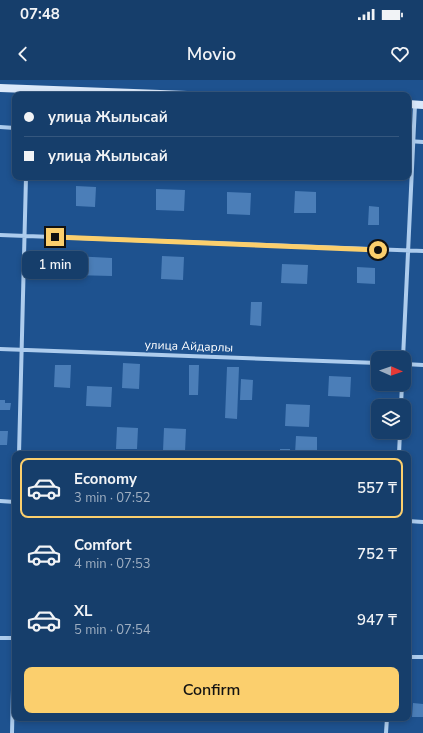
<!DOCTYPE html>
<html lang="en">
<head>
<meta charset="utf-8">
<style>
	:root { --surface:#163e6b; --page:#1f4571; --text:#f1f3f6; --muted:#9eaec1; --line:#35577e; --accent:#fbcf6d }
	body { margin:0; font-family:"Nunito Sans",sans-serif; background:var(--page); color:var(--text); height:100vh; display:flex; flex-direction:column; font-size:15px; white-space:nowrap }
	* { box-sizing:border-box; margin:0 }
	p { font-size:13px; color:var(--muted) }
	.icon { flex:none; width:22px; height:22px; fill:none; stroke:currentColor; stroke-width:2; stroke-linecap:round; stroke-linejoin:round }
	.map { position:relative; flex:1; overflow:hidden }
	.details { position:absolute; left:12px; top:371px; width:399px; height:270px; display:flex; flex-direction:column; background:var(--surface); border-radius:8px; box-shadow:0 2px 6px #0003,0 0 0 1px var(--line) }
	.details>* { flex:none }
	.top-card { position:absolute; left:12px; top:12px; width:399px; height:88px; border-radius:8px; box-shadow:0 2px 6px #0003,0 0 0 1px var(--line); display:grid; align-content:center; height:88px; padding:0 12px; background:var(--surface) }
	.needle { width:26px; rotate:92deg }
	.tools { position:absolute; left:371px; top:271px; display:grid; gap:8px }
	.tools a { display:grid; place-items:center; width:40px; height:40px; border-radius:8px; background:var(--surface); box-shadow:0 2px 6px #0003,0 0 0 1px var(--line); font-size:20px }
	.end { position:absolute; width:18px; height:18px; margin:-9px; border:5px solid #fbcf6d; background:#111; box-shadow:0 0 0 2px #111 }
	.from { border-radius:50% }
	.bubble { position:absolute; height:28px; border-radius:8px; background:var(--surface); box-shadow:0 2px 6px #0003,0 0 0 1px var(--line); font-size:13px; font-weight:600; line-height:28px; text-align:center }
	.top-card b { display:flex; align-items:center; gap:14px; height:38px; font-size:15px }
	.top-card b+b { border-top:1px solid var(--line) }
	.top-card i { width:10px; height:10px; background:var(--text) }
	ul { padding:7px 0 0; list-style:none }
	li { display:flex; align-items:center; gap:12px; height:60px; margin:0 8px 6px; padding:0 4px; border:2px solid transparent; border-radius:8px }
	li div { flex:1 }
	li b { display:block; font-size:15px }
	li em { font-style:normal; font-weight:600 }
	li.current { border-color:var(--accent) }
	li>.icon { width:36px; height:36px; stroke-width:1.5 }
	.cta { display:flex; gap:8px; margin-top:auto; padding:8px 12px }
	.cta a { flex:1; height:46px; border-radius:8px; background:var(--accent); color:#111; font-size:16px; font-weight:600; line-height:46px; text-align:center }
	.status { display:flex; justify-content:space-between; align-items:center; height:28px; padding:0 20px; background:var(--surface); direction:ltr }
	.status svg { height:11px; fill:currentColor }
	header { display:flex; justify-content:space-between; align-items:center; height:52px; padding:0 12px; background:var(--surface); font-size:18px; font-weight:600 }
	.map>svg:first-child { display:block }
	.building { fill:#4b7eb8 }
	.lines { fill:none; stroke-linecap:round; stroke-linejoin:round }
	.street { stroke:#adcced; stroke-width:4 }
	.secondary { stroke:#dae8fa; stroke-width:8 }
	.route { stroke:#fbcf6d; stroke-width:5 }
	.labels { text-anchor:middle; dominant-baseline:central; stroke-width:3; stroke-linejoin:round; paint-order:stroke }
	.street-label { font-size:12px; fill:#fff; stroke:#1e528f }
</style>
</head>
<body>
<div class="status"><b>07:48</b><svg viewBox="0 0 49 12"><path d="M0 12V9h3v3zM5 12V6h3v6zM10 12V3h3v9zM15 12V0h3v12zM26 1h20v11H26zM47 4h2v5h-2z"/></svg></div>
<header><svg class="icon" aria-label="back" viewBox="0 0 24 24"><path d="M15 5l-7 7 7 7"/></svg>Movio<svg class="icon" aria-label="heart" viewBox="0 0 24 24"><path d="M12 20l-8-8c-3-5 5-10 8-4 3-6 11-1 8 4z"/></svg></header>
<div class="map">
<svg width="423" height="653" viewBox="0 0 423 653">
	<rect width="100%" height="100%" fill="#1e528f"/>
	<path class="building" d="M76 106 96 107 95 127 76 126Z
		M156 109 185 110 184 131 156 130Z
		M295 111 316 112V133H294Z
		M227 112 251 113 250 135 227 134Z
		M369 126 379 127V145H368Z
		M73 176 112 178V196L72 195Z
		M162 176 184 177 183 200 161 199Z
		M282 184 308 185 307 204 281 203Z
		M357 187 375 188V204L357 203Z
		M251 222H262L261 246 250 245Z
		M123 283 140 284 139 309 122 308Z
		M55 285H71L70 308 54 307Z
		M189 285H199L198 315H189Z
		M227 287H239L237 339 225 338Z
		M329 296 351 297 350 317 328 316Z
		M241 299 253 300 252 320H240Z
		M87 306 112 307 111 327 86 326Z
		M0 320H5V323H11L10 330H0Z
		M286 324 310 325 309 347 285 346Z
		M117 347 138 348 137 369H116Z
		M164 348 186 349 185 372 163 371Z
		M0 351H8L7 365H0Z
		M296 356 317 357V374H295Z
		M280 369H290V374H280Z
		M204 370 227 371V374H204Z
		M413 623 423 624V637H412Z"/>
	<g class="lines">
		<path class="street" d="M0 47 15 48
			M408 61 423 62
			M0 155 423 171
			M0 269 378 283
			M403 278 415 25
			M404 284 423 285
			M401 326 402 304
			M19 374 26 97
			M399 374 400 352
			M0 421 15 422
			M408 441 423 442
			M0 558H14
			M408 577H423
			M12 653 15 524
			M386 653 387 638"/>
		<path class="secondary" d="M0 8 187 15
			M408 24 423 25"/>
	</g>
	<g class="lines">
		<path class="route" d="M55 157 378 170"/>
	</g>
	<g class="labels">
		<g class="street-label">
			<text transform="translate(189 266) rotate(2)">улица Айдарлы</text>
		</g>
	</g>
</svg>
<div class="tools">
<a><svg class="needle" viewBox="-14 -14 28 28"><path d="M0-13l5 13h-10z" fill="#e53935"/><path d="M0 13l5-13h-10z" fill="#9eaec1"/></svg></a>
<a><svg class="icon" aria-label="layers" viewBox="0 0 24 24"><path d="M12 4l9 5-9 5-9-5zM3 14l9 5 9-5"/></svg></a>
</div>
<i class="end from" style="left:378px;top:170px"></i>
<i class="end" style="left:55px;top:157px"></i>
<div class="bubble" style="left:22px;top:171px;width:66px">1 min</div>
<div class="top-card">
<b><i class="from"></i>улица Жылысай</b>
<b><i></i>улица Жылысай</b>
</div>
<section class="details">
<ul>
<li class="current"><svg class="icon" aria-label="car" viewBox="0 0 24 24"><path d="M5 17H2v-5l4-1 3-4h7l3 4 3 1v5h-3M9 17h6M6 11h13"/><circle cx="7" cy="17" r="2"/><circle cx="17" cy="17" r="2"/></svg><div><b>Economy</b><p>3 min · 07:52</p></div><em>557 ₸</em></li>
<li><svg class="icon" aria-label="car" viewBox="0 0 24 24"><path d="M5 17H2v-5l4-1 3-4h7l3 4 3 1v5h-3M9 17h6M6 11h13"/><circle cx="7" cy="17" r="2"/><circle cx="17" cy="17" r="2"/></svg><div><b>Comfort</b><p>4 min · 07:53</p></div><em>752 ₸</em></li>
<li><svg class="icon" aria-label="car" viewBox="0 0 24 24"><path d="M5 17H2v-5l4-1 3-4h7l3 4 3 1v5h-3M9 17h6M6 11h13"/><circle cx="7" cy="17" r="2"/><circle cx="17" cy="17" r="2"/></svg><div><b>XL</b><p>5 min · 07:54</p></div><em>947 ₸</em></li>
</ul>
<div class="cta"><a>Confirm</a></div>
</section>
</div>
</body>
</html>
